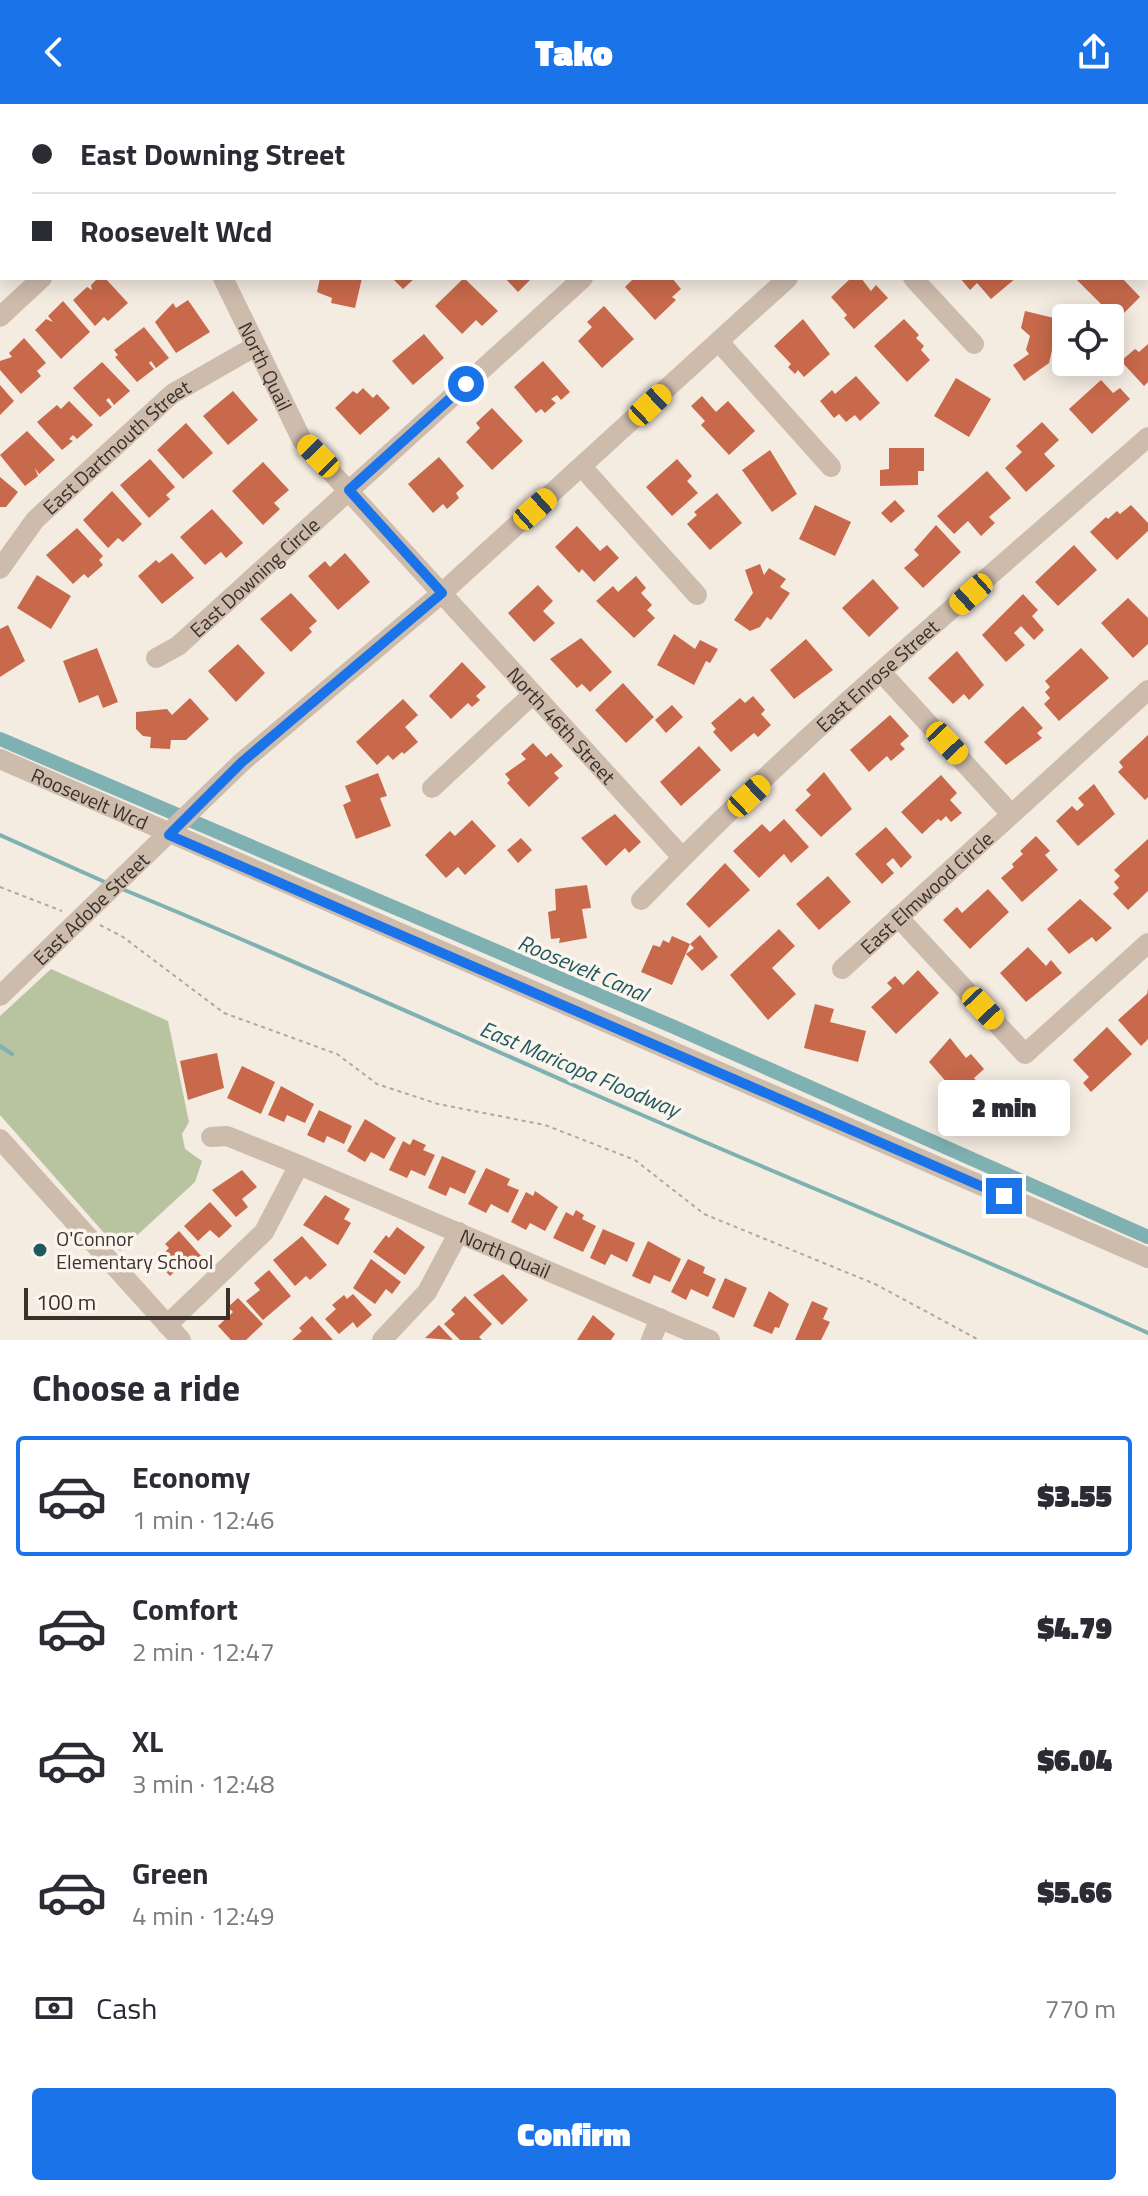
<!DOCTYPE html>
<html lang="en">
<head>
<meta charset="utf-8">
<style>
	:root { --surface:#fff; --page:#f2f2f3; --text:#2b2b33; --muted:#7c7c81; --line:#e1e1e2; --accent:#1a73e8 }
	body { margin:0; font-family:"Titillium Web",sans-serif; background:var(--page); color:var(--text); height:100vh; display:flex; flex-direction:column; font-size:30px; white-space:nowrap }
	* { box-sizing:border-box; margin:0 }
	p { font-size:26px; color:var(--muted) }
	.icon { flex:none; width:44px; height:44px; fill:none; stroke:currentColor; stroke-width:2; stroke-linecap:round; stroke-linejoin:round }
	.map { position:relative; height:1236px; overflow:hidden }
	.sheet { display:flex; flex-direction:column; background:var(--surface); flex:1 }
	.sheet>* { flex:none }
	.hud { position:absolute; left:0px; top:0px; width:1148px; height:176px; box-shadow:0 4px 20px #0003; display:grid; align-content:center; height:176px; padding:0 32px; background:var(--surface) }
	.controls { position:absolute; left:1052px; top:200px; display:grid; gap:16px }
	.controls a { display:grid; place-items:center; width:72px; height:72px; border-radius:8px; background:var(--surface); box-shadow:0 4px 20px #0003; font-size:40px }
	.scale { position:absolute; left:24px; bottom:20px; width:206px; box-sizing:border-box; padding-left:8px; border:4px solid #3b302b; border-top:0; font-size:22px; line-height:28px; white-space:nowrap; color:#3b302b; -webkit-text-stroke:6px #fbf5ee; paint-order:stroke }
	.end { position:absolute; width:36px; height:36px; margin:-18px; border:10px solid #1a73e8; background:#fff; box-shadow:0 0 0 4px #fff }
	.from { border-radius:50% }
	.bubble { position:absolute; height:56px; border-radius:8px; background:var(--surface); box-shadow:0 4px 20px #0003; font-size:26px; font-weight:800; line-height:56px; text-align:center }
	.car { position:absolute; width:24px; height:48px; margin:-24px -12px; border-radius:10px; box-shadow:0 0 6px 2px #0007; background:linear-gradient(#f5c518 24%,#345 0 40%,#f5c518 0 76%,#345 0 86%,#f5c518 0) }
	.hud b { display:flex; align-items:center; gap:28px; height:76px; font-size:30px }
	.hud b+b { border-top:2px solid var(--line) }
	.hud i { width:20px; height:20px; background:var(--text) }
	ul { padding:0; list-style:none }
	li { display:flex; align-items:center; gap:24px; height:120px; margin:0 16px 12px; padding:0 16px; border:4px solid transparent; border-radius:8px }
	li div { flex:1 }
	li b { display:block; font-size:30px }
	li em { font-style:normal; font-weight:800 }
	li.active { border-color:var(--accent) }
	li>.icon { width:72px; height:72px; stroke-width:1.5 }
	h2 { padding:0 32px; font-size:36px; line-height:96px }
	.pay { display:flex; align-items:center; gap:20px; height:88px; padding:0 32px; font-size:30px }
	.pay p { margin-inline-start:auto }
	.action { display:flex; gap:16px; margin-top:auto; padding:16px 32px }
	.action a { flex:1; height:92px; border-radius:8px; background:var(--accent); color:#fff; font-size:32px; font-weight:800; line-height:92px; text-align:center }
	header { display:flex; justify-content:space-between; align-items:center; height:104px; padding:0 32px; background:var(--accent); color:#fff; font-size:36px; font-weight:800 }
	.map>svg:first-child { display:block }
	.park { fill:#b8c4a0 }
	.lines { fill:none; stroke-linecap:round; stroke-linejoin:round }
	.stream { stroke:#7fb0b2; stroke-width:4 }
	.canal { stroke:#7fb0b2; stroke-width:14 }
	.building { fill:#c8694b }
	.path { stroke:#b9a596; stroke-width:2; stroke-dasharray:4 4; stroke-linecap:butt }
	.minor { stroke:#cdbbac; stroke-width:20 }
	.route { stroke:#1a73e8; stroke-width:10 }
	.poi-dot { fill:#1f5a5e; stroke:#fbf5ee; stroke-width:3 }
	.labels { text-anchor:middle; dominant-baseline:central; stroke-width:7; stroke-linejoin:round; paint-order:stroke }
	.street-label { font-size:20px; fill:#3b302b; stroke:#fbf5ee }
	.poi-label { font-size:20px; fill:#3b302b; stroke:#fbf5ee; text-anchor:start }
	.water-label { font-size:22px; font-style:italic; fill:#1f5a5e; stroke:#fbf5ee }
</style>
</head>
<body>
<header><svg class="icon" aria-label="back" viewBox="0 0 24 24"><path d="M15 5l-7 7 7 7"/></svg>Tako<svg class="icon" aria-label="share" viewBox="0 0 24 24"><path d="M12 15V3M7 8l5-5 5 5M5 13v7h14v-7"/></svg></header>
<div class="map">
<svg width="1148" height="1236" viewBox="0 0 1148 1236">
	<rect width="100%" height="100%" fill="#f4ebe1"/>
	<path class="park" d="M1022 0H1148V138L1146 2Z
		M51 865 168 917 189 1018 182 1030 185 1045 202 1057 195 1078 120 1147 0 1011V912Z"/>
	<g class="lines">
		<path class="stream" d="M0 731 107 779
			M122 785C273 847 422 914 571 980 763 1065 957 1142 1148 1229
			M0 942 12 950"/>
		<path class="canal" d="M0 635 674 923 1148 1133"/>
	</g>
	<path class="building" d="M98 174H105L128 199 108 217 104 213 95 222 73 196 87 183 92 186 91 181Z
		M320 174H362L355 204 331 199 332 194 317 188Z
		M392 174H415L403 185Z
		M464 174 498 207 482 222 476 216 462 230 435 202Z
		M505 174H532L518 188Z
		M634 174H672L681 185 672 193 676 196 655 216 625 183Z
		M851 174H861L871 187 876 181 888 194 854 225 844 214 847 211 831 193Z
		M960 174H1016L991 195 977 179 970 186Z
		M1075 174H1122L1140 193 1120 213 1108 201 1105 204Z
		M188 196 210 228 176 249 155 218 173 199 176 204Z
		M63 197 90 228 61 255 35 226 46 215 53 218 48 212Z
		M604 202 634 235 602 264 578 237 592 223 587 218Z
		M1025 207 1054 214 1052 220 1066 228V239L1065 244 1053 242 1049 259 1024 277 1013 261 1029 250 1026 246 1030 232 1021 224Z
		M803 215 830 250 804 273 798 266 795 270 788 263 791 260 774 242Z
		M904 215 919 231 916 234 924 242 921 246 930 256 907 278 874 242Z
		M144 223 169 254 156 264 151 257 149 259 154 265 137 278 115 253 118 251 114 246Z
		M424 230 444 254 413 281 392 257Z
		M24 234 46 259 37 267 41 272 21 290 0 266V257L12 253 9 249Z
		M1148 240V278L1144 282 1121 257 1135 245 1139 248Z
		M543 257 570 288 561 296 557 291 551 295 556 299 545 309 541 305 536 309 514 283Z
		M102 258 130 287 114 301 109 294 106 296 112 303 100 313 73 284Z
		M856 272 880 299 860 317 855 311 846 318 839 310 834 314 820 297 832 286 835 290Z
		M956 274 991 295 969 333 934 312Z
		M1101 276 1113 289 1120 284 1130 295 1092 330 1069 305Z
		M0 281 14 297 0 311Z
		M363 284 373 294 377 290 390 304 360 331 335 304 353 287 357 290Z
		M233 287 258 316 228 341 203 312Z
		M702 292 716 308 728 297 755 327 729 351 701 321 705 317 691 302Z
		M69 297 93 321 77 335 73 331 69 335 73 337 62 346 37 318 57 301 61 305Z
		M492 304 523 337 492 366 466 338 480 324 476 319Z
		M1042 318 1059 336 1044 350 1055 362 1026 388 1005 364 1022 348 1016 342Z
		M186 319 213 349 183 375 157 346Z
		M27 327 55 356 39 370 35 364 38 372 25 382 0 351Z
		M889 344H924V367H918V381L880 382V366L889 365Z
		M770 346 797 390 772 408 742 366Z
		M439 353 464 382 456 389 459 394 447 405 443 400 433 409 408 380Z
		M150 355 175 383 166 391 170 395 149 414 120 381Z
		M677 355 692 372 687 377 698 389 672 412 646 383Z
		M263 358 289 386 274 399 280 405 263 421 232 387Z
		M987 367 1011 394 989 413 995 419 981 432 968 417 954 430 937 412Z
		M0 373 18 388 6 403H0Z
		M112 387 142 420 123 438 118 434 108 444 83 416Z
		M717 389 742 419 710 446 687 420 697 411 694 408Z
		M895 396 905 407 891 419 881 409Z
		M815 401 851 418 835 452 799 435Z
		M1131 401 1148 419V427L1117 456 1090 428 1106 413 1108 415 1117 407 1120 410Z
		M212 405 243 439 226 454 221 448 205 461 180 433Z
		M936 421 961 448 923 484 904 464 919 451 914 446Z
		M577 422 600 447 607 441 619 454 594 478 582 465 579 469 555 443Z
		M77 424 103 452 99 456 103 461 88 474 84 470 73 480 46 451Z
		M1074 441 1097 466 1058 502 1035 478Z
		M172 449 194 474 162 500 138 472 156 456 159 459Z
		M345 449 370 478 338 506 308 472 325 457 330 463Z
		M760 460 764 471 769 464 786 475 780 483 790 489 771 516 767 513 760 523 750 527 734 516 753 489 745 466Z
		M37 471 71 492 51 525 17 504Z
		M636 472 646 484 641 489 652 501 647 506 655 514 634 534 596 497 613 482 618 488Z
		M873 475 899 504 869 533 842 504Z
		M538 481 553 497 543 507 555 519 534 538 508 509Z
		M291 489 317 517 309 524 312 528 291 548 260 515Z
		M1023 490 1038 506 1032 512 1044 526 1034 536 1021 522 1014 529 1025 541 1006 558 982 531Z
		M1128 494 1148 514V540L1133 554 1101 519Z
		M8 521 25 557 0 573V525Z
		M674 530 695 545 700 536 718 545 710 559 706 557 694 581 657 561Z
		M581 534 612 568 590 588 582 580 577 584 550 555Z
		M806 535 833 566 794 595 770 566Z
		M238 540 265 569 236 598 208 567Z
		M97 544 118 598 103 604 98 591 79 599 63 557Z
		M1081 544 1109 574 1059 617 1044 600 1050 594 1045 588 1050 583 1045 577Z
		M957 547 984 581 969 596 964 590 953 600 928 574Z
		M462 558 486 583 476 592 480 596 472 603 468 599 451 615 429 592Z
		M623 579 654 613 626 639 595 606Z
		M753 592 765 606 761 610 771 621 758 633 754 629 731 648 713 628 716 625 711 619 740 594 745 599Z
		M190 594 209 615 186 636H171L170 645 150 644 151 633 143 632 136 625V608L167 605 172 611Z
		M403 595 418 611 405 623 418 638 404 650 402 648 393 656 388 651 377 661 356 638Z
		M672 601 683 613 666 629 655 616Z
		M1023 602 1043 624 1037 629 1042 634 1006 661 984 638Z
		M890 611 909 632 900 640 905 645 891 657 887 652 869 668 850 646Z
		M1148 631V693L1145 696 1118 668 1123 663 1119 658Z
		M533 639 546 653 551 649 563 662 554 669 559 674 529 703 507 679 510 676 505 670 526 655 521 650Z
		M699 642 721 666 681 702 660 678Z
		M824 668 852 705 821 733 795 706 811 691 806 686Z
		M378 669 387 692 380 694 391 722 356 735 343 701 351 697 345 682Z
		M941 671 957 689 950 696 962 709 951 718 946 712 941 717 938 715 922 730 901 708Z
		M1094 680 1115 710 1078 742 1056 717 1072 702 1077 707 1084 701 1078 694Z
		M615 710 641 738 629 749 625 744 606 762 581 734Z
		M784 715 809 743 791 759 784 750 759 774 733 747 762 720 770 728Z
		M472 716 496 742 465 771 458 763 446 774 425 751 450 727 455 732Z
		M886 723 912 753 901 764 893 754 886 760 894 769 882 780 855 750Z
		M1036 732 1050 747 1045 751 1058 766 1022 798 1001 774 1014 763 1012 760 1023 750 1020 747Z
		M521 734 532 746 518 759 507 746Z
		M1148 735V787L1128 806 1113 790 1119 784 1114 778 1120 772 1114 766Z
		M725 759 750 786 709 824 686 800Z
		M828 772 851 798 819 826 796 800Z
		M587 781 591 804 582 805 587 834 559 839 560 834 551 835 548 808 556 806 555 785Z
		M988 785 1009 808 970 845 943 816 957 803 962 809Z
		M1080 795 1112 824 1096 838 1092 833 1069 850 1047 825Z
		M779 825 795 842 772 864 796 890 768 916 730 871Z
		M700 831 718 853 702 867 686 850 694 844 690 840Z
		M672 832 690 840 672 881 641 868 653 841 660 843 663 836 669 839Z
		M1028 843 1046 862 1051 856 1062 869 1026 898 1000 869Z
		M918 866 939 889 896 930 871 903 892 884 887 879 895 872 903 881Z
		M1148 884V935L1141 942 1118 916 1147 890Z
		M815 900 834 905 830 918 866 927 858 958 804 944Z
		M1107 923 1132 950 1091 988 1083 979 1089 973 1073 956Z
		M950 934 966 954 971 950 984 965 974 974 980 982 958 1001 945 985 949 981 929 958Z
		M217 949 224 984 188 996 180 957Z
		M242 962 275 978 261 1010 227 994Z
		M1050 979 1062 1019 1024 1030 1011 988Z
		M281 982 314 1000 305 1019 287 1011 284 1018 268 1011Z
		M319 1006 352 1022 344 1040 327 1032 324 1039 307 1031Z
		M365 1015 396 1034 384 1055 371 1048 365 1058 347 1047Z
		M413 1035 426 1041 423 1046 435 1051 425 1072 411 1066 407 1074 389 1066 403 1037 410 1041Z
		M442 1052 476 1067 465 1090 450 1083 446 1092 428 1084Z
		M486 1064 510 1075 507 1081 519 1086 508 1109 491 1100 486 1109 468 1100Z
		M242 1066 257 1083 242 1095 248 1103 236 1113 212 1086Z
		M535 1087 558 1103 545 1127 530 1119 526 1126 511 1118 526 1088 533 1092Z
		M325 1091 350 1105 344 1115 351 1119 338 1141 303 1121Z
		M210 1098 232 1122 219 1134 210 1126 198 1137 184 1122Z
		M576 1106 584 1111 582 1115 596 1122 583 1148 553 1134 566 1108 573 1112Z
		M397 1123 425 1143 405 1171 373 1148 386 1131 389 1134Z
		M603 1125 635 1139 627 1158 611 1150 605 1161 590 1154Z
		M179 1127 202 1153 188 1166 183 1160 170 1172 156 1157 169 1144 165 1140Z
		M302 1132 327 1161 310 1176 306 1172 295 1182 273 1156Z
		M648 1137 681 1155 670 1178 654 1171 650 1180 632 1172Z
		M371 1155 401 1178 392 1190 386 1185 375 1200 353 1184Z
		M688 1155 705 1163 703 1169 716 1175 708 1193 691 1185 686 1196 671 1188Z
		M269 1166 291 1192 263 1216 246 1197 260 1186 254 1179Z
		M503 1170 528 1196 502 1221 473 1191Z
		M725 1174 747 1184 734 1214 712 1204Z
		M769 1187 789 1200 779 1224 775 1223 772 1230 753 1222Z
		M353 1190 372 1211 357 1224 353 1218 339 1230 325 1215 336 1205 332 1201 344 1191 347 1195Z
		M465 1192 492 1220 479 1233 482 1236H460L444 1220 455 1210 451 1206Z
		M238 1194 263 1220 246 1236H231L218 1222 233 1208 228 1203Z
		M812 1197 828 1204 823 1215 830 1218 821 1236H795Z
		M593 1211 615 1230 611 1236H577Z
		M312 1212 333 1236H292L302 1227 299 1224Z
		M439 1221 453 1236 425 1234Z"/>
	<g class="lines">
		<path class="path" d="M0 783 62 807
			M100 821 123 833 224 909 337 950 377 980 438 1000 545 1021 635 1056 704 1110 875 1180 979 1236"/>
		<g class="minor">
			<path d="M93 0 95 2"/>
			<path d="M1018 0 1020 2"/>
			<path d="M40 2 41 0"/>
			<path d="M233 2 235 0"/>
			<path d="M487 2 489 0"/>
			<path d="M772 2 774 0"/>
			<path d="M977 2 979 0"/>
			<path d="M0 81H2"/>
			<path d="M1146 142 1148 144"/>
			<path id="s1" d="M223 174 302 336 682 753"/>
			<path d="M913 174 974 240"/>
			<path d="M0 213 42 174"/>
			<path d="M719 238 831 363"/>
			<path d="M582 363 697 491"/>
			<path id="s2" d="M0 465 35 416 172 290 254 243"/>
			<path id="s3" d="M156 554 178 542 583 174"/>
			<path d="M882 569 1011 710"/>
			<path id="s4" d="M0 655 1148 1154"/>
			<path d="M432 684 532 591"/>
			<path id="s5" d="M641 796C799 632 977 484 1148 333"/>
			<path d="M898 813 1025 950 1148 839"/>
			<path id="s6" d="M842 865 1148 586"/>
			<path id="s7" d="M0 892 242 658 442 489 788 174"/>
			<path id="s8" d="M211 1033 227 1032 299 1061 710 1236"/>
			<path d="M0 1035 181 1236"/>
			<path d="M167 1221 264 1128 299 1061"/>
			<path d="M382 1236 427 1188 459 1128"/>
			<path d="M651 1236 660 1214"/>
		</g>
	</g>
	<g class="lines">
		<path class="route" d="M466 280 349 386 442 489 242 658 169 731 1004 1092"/>
	</g>
	<circle class="poi-dot" cx="40" cy="1146" r="8"/>
	<g class="labels">
		<g class="street-label">
			<text stroke="none"><textPath href="#s1" startOffset="98">North Quail</textPath></text>
			<text stroke="none"><textPath href="#s2" startOffset="170">East Dartmouth Street</textPath></text>
			<text stroke="none"><textPath href="#s3" startOffset="128">East Downing Circle</textPath></text>
			<text stroke="none"><textPath href="#s5" startOffset="326">East Enrose Street</textPath></text>
			<text stroke="none"><textPath href="#s1" startOffset="566">North 46th Street</textPath></text>
			<text stroke="none"><textPath href="#s4" startOffset="98">Roosevelt Wcd</textPath></text>
			<text stroke="none"><textPath href="#s6" startOffset="114">East Elmwood Circle</textPath></text>
			<text stroke="none"><textPath href="#s7" startOffset="126">East Adobe Street</textPath></text>
			<text stroke="none"><textPath href="#s8" startOffset="318">North Quail</textPath></text>
		</g>
		<g class="poi-label">
			<text x="56" y="1134">O'Connor<tspan x="56" dy="23">Elementary School</tspan></text>
		</g>
		<g class="water-label">
			<text transform="translate(583 864) rotate(23)">Roosevelt Canal</text>
			<text transform="translate(580 965) rotate(23)">East Maricopa Floodway</text>
		</g>
	</g>
</svg>
<div class="controls">
<a><svg class="icon" aria-label="locate" viewBox="0 0 24 24"><circle cx="12" cy="12" r="6"/><path d="M12 2v4M12 18v4M2 12h4M18 12h4"/></svg></a>
</div>
<div class="scale">100 m</div>
<i class="end from" style="left:466px;top:280px"></i>
<i class="end" style="left:1004px;top:1092px"></i>
<div class="bubble" style="left:938px;top:976px;width:132px">2 min</div>
<i class="car" style="left:650px;top:301px;rotate:47deg"></i>
<i class="car" style="left:318px;top:352px;rotate:316deg"></i>
<i class="car" style="left:535px;top:405px;rotate:48deg"></i>
<i class="car" style="left:971px;top:490px;rotate:228deg"></i>
<i class="car" style="left:947px;top:639px;rotate:137deg"></i>
<i class="car" style="left:749px;top:692px;rotate:47deg"></i>
<i class="car" style="left:983px;top:904px;rotate:137deg"></i>
<div class="hud">
<b><i class="from"></i>East Downing Street</b>
<b><i></i>Roosevelt Wcd</b>
</div>
</div>
<section class="sheet">
<h2>Choose a ride</h2>
<ul>
<li class="active"><svg class="icon" aria-label="car" viewBox="0 0 24 24"><path d="M5 17H2v-5l4-1 3-4h7l3 4 3 1v5h-3M9 17h6M6 11h13"/><circle cx="7" cy="17" r="2"/><circle cx="17" cy="17" r="2"/></svg><div><b>Economy</b><p>1 min · 12:46</p></div><em>$3.55</em></li>
<li><svg class="icon" aria-label="car" viewBox="0 0 24 24"><path d="M5 17H2v-5l4-1 3-4h7l3 4 3 1v5h-3M9 17h6M6 11h13"/><circle cx="7" cy="17" r="2"/><circle cx="17" cy="17" r="2"/></svg><div><b>Comfort</b><p>2 min · 12:47</p></div><em>$4.79</em></li>
<li><svg class="icon" aria-label="car" viewBox="0 0 24 24"><path d="M5 17H2v-5l4-1 3-4h7l3 4 3 1v5h-3M9 17h6M6 11h13"/><circle cx="7" cy="17" r="2"/><circle cx="17" cy="17" r="2"/></svg><div><b>XL</b><p>3 min · 12:48</p></div><em>$6.04</em></li>
<li><svg class="icon" aria-label="car" viewBox="0 0 24 24"><path d="M5 17H2v-5l4-1 3-4h7l3 4 3 1v5h-3M9 17h6M6 11h13"/><circle cx="7" cy="17" r="2"/><circle cx="17" cy="17" r="2"/></svg><div><b>Green</b><p>4 min · 12:49</p></div><em>$5.66</em></li>
</ul>
<div class="pay"><svg class="icon" aria-label="cash" viewBox="0 0 24 24"><path d="M3 7h18v10H3z"/><circle cx="12" cy="12" r="2"/></svg>Cash<p>770 m</p></div>
<div class="action"><a>Confirm</a></div>
</section>
</body>
</html>
